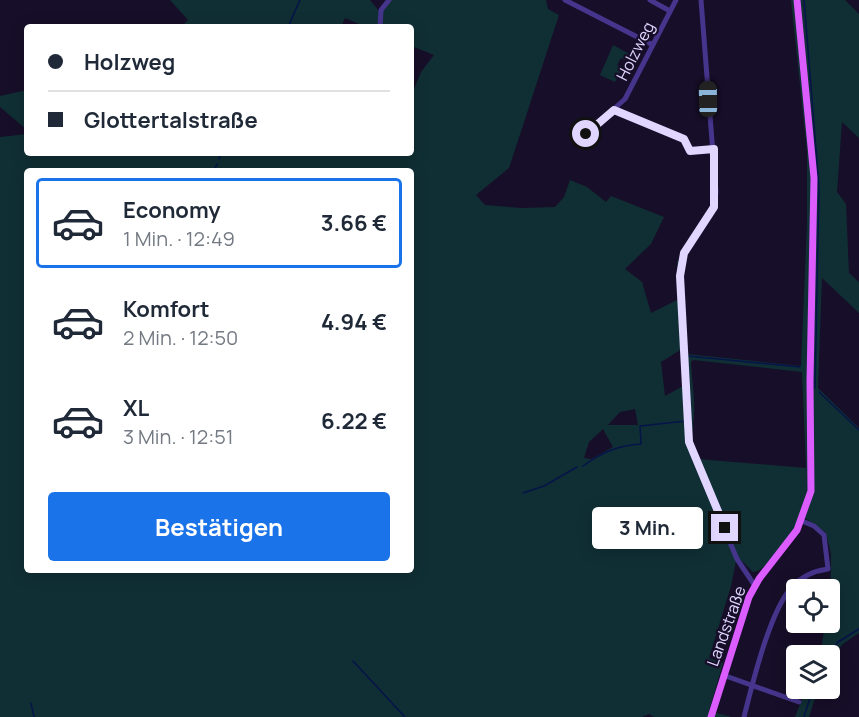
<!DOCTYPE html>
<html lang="de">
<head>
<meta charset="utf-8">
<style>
	:root { --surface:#fff; --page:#f6f6f7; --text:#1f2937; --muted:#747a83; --line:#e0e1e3; --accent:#1a73e8 }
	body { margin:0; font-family:Manrope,sans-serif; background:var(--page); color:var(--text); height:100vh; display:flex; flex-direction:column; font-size:22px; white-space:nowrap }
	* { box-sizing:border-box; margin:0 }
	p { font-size:20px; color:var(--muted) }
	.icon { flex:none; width:33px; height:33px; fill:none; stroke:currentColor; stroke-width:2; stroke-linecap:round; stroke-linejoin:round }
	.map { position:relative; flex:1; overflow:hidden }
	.drawer { position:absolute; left:24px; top:168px; width:390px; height:405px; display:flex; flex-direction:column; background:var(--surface); border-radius:6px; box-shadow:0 3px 15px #0003 }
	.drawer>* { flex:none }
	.guide { position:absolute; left:24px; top:24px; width:390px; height:132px; border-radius:6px; box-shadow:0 3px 15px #0003; display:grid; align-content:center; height:132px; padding:0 24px; background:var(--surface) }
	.buttons { position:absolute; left:786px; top:579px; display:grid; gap:12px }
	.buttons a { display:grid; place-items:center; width:54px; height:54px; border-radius:6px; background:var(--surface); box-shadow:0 3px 15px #0003; font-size:30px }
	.end { position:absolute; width:27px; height:27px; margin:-14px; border:8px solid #e1d6ff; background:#111; box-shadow:0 0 0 3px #111 }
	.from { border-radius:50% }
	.bubble { position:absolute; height:42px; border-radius:6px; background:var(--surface); box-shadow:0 3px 15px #0003; font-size:20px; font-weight:700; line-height:42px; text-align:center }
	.car { position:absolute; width:18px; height:36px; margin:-18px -9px; border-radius:8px; box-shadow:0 0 4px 2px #0007; background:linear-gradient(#222 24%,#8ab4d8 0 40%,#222 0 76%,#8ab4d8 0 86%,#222 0) }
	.guide b { display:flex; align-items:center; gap:21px; height:57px; font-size:22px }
	.guide b+b { border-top:2px solid var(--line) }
	.guide i { width:15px; height:15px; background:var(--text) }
	ul { padding:10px 0 0; list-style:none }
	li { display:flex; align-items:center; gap:18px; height:90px; margin:0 12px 9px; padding:0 12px; border:3px solid transparent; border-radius:6px }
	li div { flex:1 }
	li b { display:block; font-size:22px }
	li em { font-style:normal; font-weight:700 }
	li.selected { border-color:var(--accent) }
	li>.icon { width:54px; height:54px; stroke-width:1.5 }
	.action { display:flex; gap:12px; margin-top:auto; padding:12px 24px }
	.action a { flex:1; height:69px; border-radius:6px; background:var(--accent); color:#fff; font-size:24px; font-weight:700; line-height:69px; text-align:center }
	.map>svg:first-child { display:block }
	.green { fill:#102f34; fill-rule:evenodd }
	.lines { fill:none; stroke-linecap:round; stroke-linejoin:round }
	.stream { stroke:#06144a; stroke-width:1.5 }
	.minor { stroke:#46358c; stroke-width:5 }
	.major { stroke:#dc5dff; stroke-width:7 }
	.route { stroke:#e1d6ff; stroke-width:8 }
	.labels { text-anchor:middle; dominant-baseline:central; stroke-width:4.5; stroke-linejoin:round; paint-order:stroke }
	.street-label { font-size:16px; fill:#e1d6ff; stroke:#170e29 }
</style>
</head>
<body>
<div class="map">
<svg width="859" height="717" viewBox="0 0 859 717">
	<rect width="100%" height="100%" fill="#170e29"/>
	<path class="green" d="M170 0H370L379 11 389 0H546L548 9 559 15 509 168 476 195 485 205 521 208 555 207 564 197 570 180 587 187 606 202 611 196 664 217 651 244 625 269 642 282 651 313 679 299 677 261 684 262 682 286 687 354 801 366 807 223V151L791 0H845L859 14V138L842 122 837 192 846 204 849 273 859 282V313L822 278 818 388 859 428V633L843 644 830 659V656L816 655 821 651 825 623 830 622 831 554 827 537 825 532 802 516C794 531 769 571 753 572L740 559 736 561 731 586 709 658 723 663 709 711 732 717H654L649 714 642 717H0V137L27 134V153H411V88L414 89 421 72 434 55 411 46V27H366L345 18 341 27H176H181L188 20ZM27 171H411V570H27ZM682 349 683 386 665 396 661 362ZM693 360 802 372 806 468 698 459C691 443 692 433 694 416 695 399 692 380 691 362ZM635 409 638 425H608L620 412ZM603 429 613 447 591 459 584 458 589 442Z
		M613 45 635 57 632 63 621 58 617 65 622 68 615 82 600 75Z
		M27 90V130L0 107V96Z
		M806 689H818L809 717H795Z"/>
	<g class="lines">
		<path class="stream" d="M804 0 819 187 815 388
			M288 27 300 0
			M219 159 221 153
			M214 171 217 164
			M688 356 800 367
			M688 364 691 420
			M819 392 859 430
			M583 466C601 453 618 445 641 444L640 426 686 421
			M523 493 544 486 577 467
			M827 656 838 642 859 629
			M353 661 405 717
			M31 703 34 717
			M804 717 813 688"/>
		<path class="minor" d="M565 0 653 45
			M650 0 670 11
			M701 0 716 192C712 224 684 239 680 269L688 434 692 452 737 559 755 586
			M380 27 381 10 389 0
			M614 110 683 139 691 151 714 149
			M586 134 625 99 676 0
			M723 675 799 702
			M744 717C752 685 770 610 792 587 802 576 813 571 828 569L824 535 814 526 802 521"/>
		<path class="major" d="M711 717 749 597 759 579 797 530 811 491 810 381 814 178 797 0"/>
	</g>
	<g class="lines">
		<path class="route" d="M586 134 614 110 684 139 690 151 714 149V207L684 253 680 276 689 442 725 528"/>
	</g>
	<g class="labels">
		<g class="street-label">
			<text transform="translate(635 51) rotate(-63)">Holzweg</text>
			<text transform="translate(726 626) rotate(-70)">Landstraße</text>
		</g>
	</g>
</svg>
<div class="buttons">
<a><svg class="icon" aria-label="locate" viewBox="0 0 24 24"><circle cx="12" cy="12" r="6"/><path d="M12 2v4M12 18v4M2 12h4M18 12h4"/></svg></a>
<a><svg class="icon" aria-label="layers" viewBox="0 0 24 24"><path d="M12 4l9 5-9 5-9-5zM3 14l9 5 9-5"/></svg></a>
</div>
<i class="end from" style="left:586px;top:134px"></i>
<i class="end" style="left:725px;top:528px"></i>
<div class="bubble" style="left:592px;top:507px;width:111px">3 Min.</div>
<i class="car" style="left:708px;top:99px;rotate:359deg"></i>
<div class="guide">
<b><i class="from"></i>Holzweg</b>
<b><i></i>Glottertalstraße</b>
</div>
<section class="drawer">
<ul>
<li class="selected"><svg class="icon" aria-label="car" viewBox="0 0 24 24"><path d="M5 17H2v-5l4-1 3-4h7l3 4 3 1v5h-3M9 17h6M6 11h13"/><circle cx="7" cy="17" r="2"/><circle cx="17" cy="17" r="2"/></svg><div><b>Economy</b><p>1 Min. · 12:49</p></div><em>3.66 €</em></li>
<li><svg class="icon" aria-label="car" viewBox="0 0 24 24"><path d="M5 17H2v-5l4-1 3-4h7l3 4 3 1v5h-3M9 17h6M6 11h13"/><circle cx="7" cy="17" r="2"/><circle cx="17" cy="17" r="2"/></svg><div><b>Komfort</b><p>2 Min. · 12:50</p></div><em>4.94 €</em></li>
<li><svg class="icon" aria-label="car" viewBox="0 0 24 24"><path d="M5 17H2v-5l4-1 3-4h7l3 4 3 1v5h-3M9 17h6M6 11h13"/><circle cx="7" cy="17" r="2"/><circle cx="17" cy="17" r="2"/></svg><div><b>XL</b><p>3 Min. · 12:51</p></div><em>6.22 €</em></li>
</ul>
<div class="action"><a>Bestätigen</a></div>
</section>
</div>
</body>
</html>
